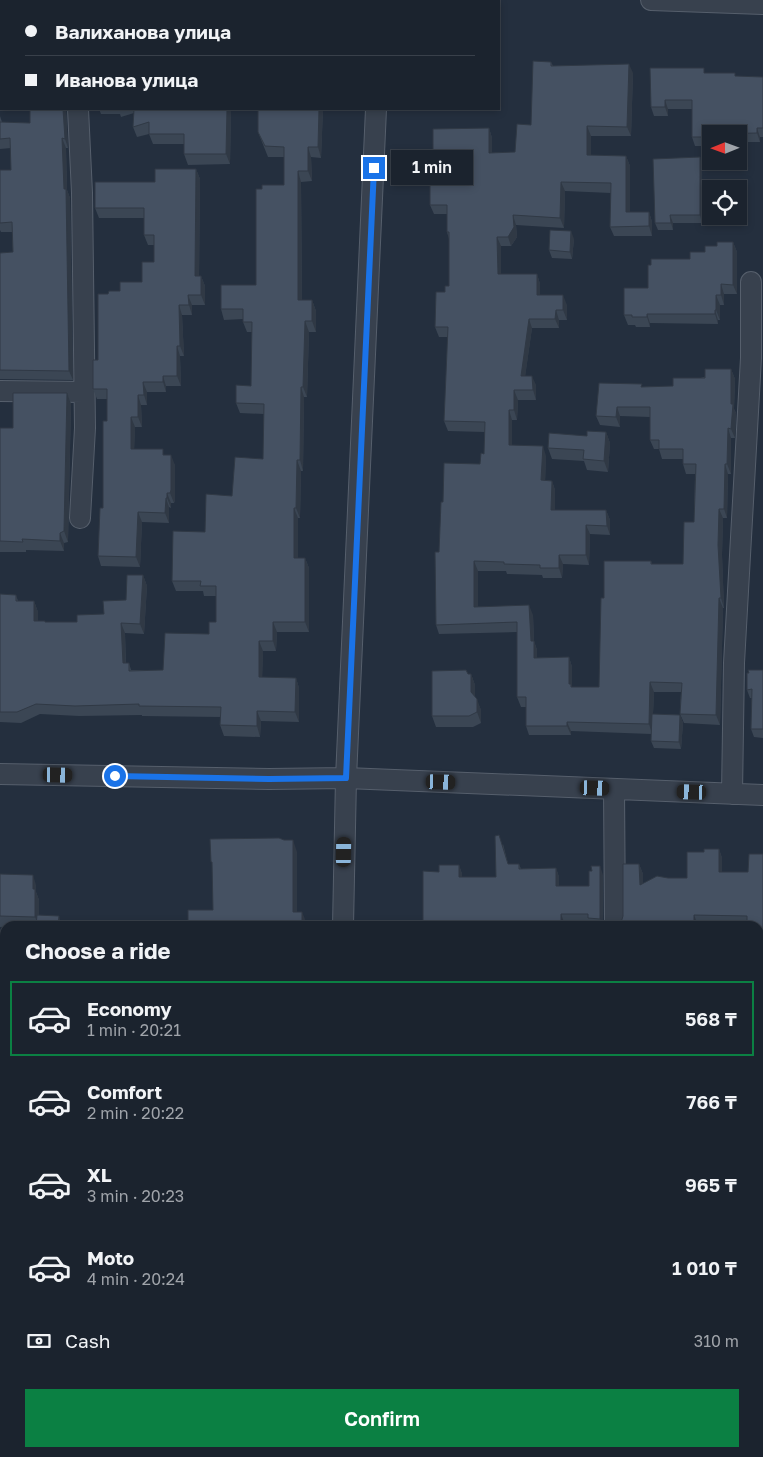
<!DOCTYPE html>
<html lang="en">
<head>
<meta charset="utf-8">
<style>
	:root { --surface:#1b232e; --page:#242b36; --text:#f1f3f6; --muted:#a0a4aa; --line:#39404a; --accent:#0b8043 }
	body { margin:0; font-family:"Golos Text",sans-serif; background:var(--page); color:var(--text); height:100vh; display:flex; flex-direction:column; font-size:19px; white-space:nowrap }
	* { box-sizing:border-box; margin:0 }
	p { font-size:16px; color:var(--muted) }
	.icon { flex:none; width:28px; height:28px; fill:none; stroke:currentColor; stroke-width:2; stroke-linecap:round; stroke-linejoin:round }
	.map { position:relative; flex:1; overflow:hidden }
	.drawer { position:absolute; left:0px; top:921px; width:764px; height:536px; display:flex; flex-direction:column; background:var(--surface); border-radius:15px 15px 0 0; box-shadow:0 2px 8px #0003,0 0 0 1px var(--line) }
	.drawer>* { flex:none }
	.top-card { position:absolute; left:0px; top:0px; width:500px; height:110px; box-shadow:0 2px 8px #0003,0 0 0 1px var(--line); display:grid; align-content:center; height:110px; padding:0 25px; background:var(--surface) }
	.needle { width:32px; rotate:269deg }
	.buttons { position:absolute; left:702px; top:125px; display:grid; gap:10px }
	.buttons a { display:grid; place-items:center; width:45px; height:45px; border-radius:0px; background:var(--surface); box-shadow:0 2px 8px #0003,0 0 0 1px var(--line); font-size:25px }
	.end { position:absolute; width:22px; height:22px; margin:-11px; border:6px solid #1a73e8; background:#fff; box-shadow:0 0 0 2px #fff }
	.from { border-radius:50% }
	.bubble { position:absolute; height:35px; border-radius:0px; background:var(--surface); box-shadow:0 2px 8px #0003,0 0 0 1px var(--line); font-size:16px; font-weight:600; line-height:35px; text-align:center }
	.car { position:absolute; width:15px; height:30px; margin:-15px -8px; border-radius:6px; box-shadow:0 0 4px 1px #0007; background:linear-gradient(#222 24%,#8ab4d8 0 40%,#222 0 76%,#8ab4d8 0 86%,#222 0) }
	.top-card b { display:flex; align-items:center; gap:18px; height:48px; font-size:19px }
	.top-card b+b { border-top:1px solid var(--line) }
	.top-card i { width:12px; height:12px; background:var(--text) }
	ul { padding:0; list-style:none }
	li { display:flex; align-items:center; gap:15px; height:75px; margin:0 10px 8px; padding:0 15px; border:2px solid transparent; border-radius:0px }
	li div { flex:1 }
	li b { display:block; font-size:19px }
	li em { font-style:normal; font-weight:600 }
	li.on { border-color:var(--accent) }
	li>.icon { width:45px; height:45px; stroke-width:1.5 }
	h2 { padding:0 25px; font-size:22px; line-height:60px }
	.pay { display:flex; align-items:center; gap:12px; height:55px; padding:0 25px; font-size:19px }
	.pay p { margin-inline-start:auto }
	.action { display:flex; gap:10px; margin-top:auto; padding:10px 25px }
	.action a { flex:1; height:58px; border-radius:0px; background:var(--accent); color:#fff; font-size:20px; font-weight:600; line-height:58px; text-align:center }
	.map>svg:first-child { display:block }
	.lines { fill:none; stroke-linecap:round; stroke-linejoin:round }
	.street-casing { stroke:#565f6c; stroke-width:22 }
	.street { stroke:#38414e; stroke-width:20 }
	.wall { fill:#3b4654 }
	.shaded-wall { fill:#303945 }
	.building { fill:#455162; stroke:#303945 }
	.route { stroke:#1a73e8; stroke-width:6 }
</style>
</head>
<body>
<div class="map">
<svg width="763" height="1457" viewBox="0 0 763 1457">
	<rect width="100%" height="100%" fill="#242f3e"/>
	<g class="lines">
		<defs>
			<path id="street" d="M70 0V1
				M651 0 763 4
				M381 1V0
				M78 109 82 193 85 428 80 518
				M0 391 84 392
				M0 774 269 779 346 778 763 795
				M614 789 615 926
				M732 794 734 663 751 358V282
				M343 926 346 778 376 109
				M759 1246H763
				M322 1457 323 1452"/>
		</defs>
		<use href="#street" class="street-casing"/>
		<use href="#street" class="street"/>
	</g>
	<path class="wall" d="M0 41H1V103H0Z
		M551 62 553 66 633 73 631 136H591V155L626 156 630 166V212H649L652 222V236H614L610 227 611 193 565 191 564 228 516 225 517 237 511 246H501V274H537L540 284V295L567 305V320H559V328H532L525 376 536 385V400H518L517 420H512V445L546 456 545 480 552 481 555 490V510H606L610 520V535L590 534 589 565 563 564 562 578H543L542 575 507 574 506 571H478V607L533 615 534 641 537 650V658L569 657 572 667V687H599L604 598 651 561 652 564H683L694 522 695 474H686L683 464V459H662L659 449H654L650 440V417L620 416V427L600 425 596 416 643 387 673 386 731 369 735 379 734 409 736 413 735 438H731V474H728L727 518H723L722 555 724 608H723L720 725 684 723 680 714 681 692H654L653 714 680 715 683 723 681 749 654 748 651 741V734L571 731V735H529L526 726V707H521L517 697V632L439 634 436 625 439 552 443 502 480 464 484 454 485 432 448 431 444 421 448 337H439L435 327 445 292 449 286V239L447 232V214H434L430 205 433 177 489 128 492 138V153L515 152 531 125Z
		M706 73 736 76 763 77V137H760V142H739V134H711V146H695L692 137V109H668V116H654L651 107Z
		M30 109H66L68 148H66L67 190 70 198 73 380 0 379V253L13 252 12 232H1L0 230V170H11V148L0 149V116L2 122 30 123Z
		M99 109H323L321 158 311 157 312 181 301 182 302 300H312L316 311V332H309L307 397H304L303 471H301L300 518H298V558H305L309 568V632H277L276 651H263L262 677 296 678 299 688V722L261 721 260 737 224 736 220 725 221 717 142 716V715L79 716 40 714 21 723 0 722V594L16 595 18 601H34L38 612V621H45V622H77L104 614 126 600 143 575 147 586 144 634 125 633 126 663H129L131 670H163L209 634 216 622V596H204L203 591H176L172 581 205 532 232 496 263 459 264 414 240 413 236 403 251 386 252 332H247L243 322V319L224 320 221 309 256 285 262 189 284 185V157H268L258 132V111H231L230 164 188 165 184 154V144H153L149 134 137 137 133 127 134 113 121 117 120 114H101Z
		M702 165V223H673V230H658L655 223Z
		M196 169 200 179 199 276H201L205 286V305H192V315H182L184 356H180L181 386H166V392H147V405H141L142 427H135L134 449 165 455 175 465V500L174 503H171V508L169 507V523L142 522 140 567 101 566 98 556 103 508 107 421V399H97L93 389 98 360 108 294 120 291 142 282 154 262V245H148L144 235V218H99L95 208 155 182Z
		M574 239 572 259 552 258 549 250Z
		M733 242 737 252V294H724V305H720V320H718V324L650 323V327H636L635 325H628L624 315 648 288 651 265 690 259 717 246Z
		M67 393 71 404 68 542 64 543V551L26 550V552H0V428H13Z
		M606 432 610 443 608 472 587 470 584 461 552 459 548 448Z
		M763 670V738L754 737 751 729 752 698H750L747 690Z
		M468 674H471L475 685V697L481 710V723L473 727H436L432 716Z
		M503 844 508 864H519L521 869 556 868 559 877V886H589L603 875V926H591L590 923 564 922V926H425L423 922 439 872 459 865 462 874V877H496Z
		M719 849 722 858V872H748L763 855V956H759V926L698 925 623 916 639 864 643 874V883L668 878H687L704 852Z
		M0 874 36 885V892L39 900V915L61 923V926L0 927Z
		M0 948H5V1018H0Z
		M0 1036 5 1037V1090L0 1089Z
		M759 1188H763V1214H759Z
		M759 1290H763V1338H759Z
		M759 1361H763V1399H759Z
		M575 1452H619V1457H575Z"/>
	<path class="shaded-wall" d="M629 64 633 73 631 136 627 127Z
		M665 100 668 109V116L665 107Z
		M63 109H66L68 148 65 139Z
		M227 109H231V111L230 164 226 154Z
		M319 109H323L321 158 318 147Z
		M587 126 591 136V164L587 155Z
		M489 128 492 138V162L489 153Z
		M757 128 760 137V142L757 133Z
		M62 138 66 148 67 190 70 198 73 380 69 371Z
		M308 147 311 157 312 181 308 171Z
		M626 156 630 166V222L626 212Z
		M700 157 702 165V223L700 215Z
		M196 169 200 179 199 286 195 276Z
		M298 171 301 182 302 311 298 300Z
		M561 182 565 191 564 228 560 218Z
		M649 212 652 222V236L649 226Z
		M513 215 516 225 517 237 511 246 508 237Z
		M670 215 673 223V230L671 223Z
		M571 231 574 239 572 259 570 252Z
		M497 237 501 246V284L498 274Z
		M733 242 737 252V294L733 285Z
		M537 274 540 284V305L537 295Z
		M201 276 205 286V305L201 295Z
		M721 284 724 294V305L721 295Z
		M188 295 192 305V315L189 305Z
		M563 295 567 305V320L563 310Z
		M716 295 720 305V320L716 310Z
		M312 300 316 311V332L312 321Z
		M179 305 182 315 184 356 180 346Z
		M556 310 559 320V328L555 319Z
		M715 310 718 320V324L715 314Z
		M647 314 650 323V327L647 317Z
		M529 319 532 328 524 385 521 376Z
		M305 321 309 332 307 397 303 387Z
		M177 346 180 356 181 386 177 376Z
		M731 369 735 379 734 409 736 413 735 438 731 429Z
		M163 376 166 386V392L163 382Z
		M532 376 536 385V400L533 390Z
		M143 382 147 392V405L144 395Z
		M301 387 304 397 303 471 300 460Z
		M514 390 518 400 517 420 514 410Z
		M67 393 71 404 68 542 64 531Z
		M138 395 141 405 142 427 138 417Z
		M617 407 620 416V427L616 417Z
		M509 410 512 420V454L509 445Z
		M131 417 135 427 134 459 131 449Z
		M728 428 731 438V474L727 464Z
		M606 432 610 443 608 472 604 461Z
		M543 446 546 456 545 490 541 480Z
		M171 455 175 465V500L174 503 170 493Z
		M297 460 301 471 300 518 296 508Z
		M725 464 728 474 727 518 724 509Z
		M552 481 555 490V519L551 510Z
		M167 493 171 503V508L167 498Z
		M166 498 169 507V523L165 513Z
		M294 508 298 518V568L294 558Z
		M719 509 723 518 722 555 724 608 721 598 718 545Z
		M606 510 610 520V535L607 526Z
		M138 512 142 522 140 567 136 557Z
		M586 525 590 534 589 565 586 555Z
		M60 533 64 543V551L60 541Z
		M559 555 563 564 562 578 559 568Z
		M305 558 309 568V632L305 622Z
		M474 561 478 571V617L474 607Z
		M143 575 147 586 144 634 140 624Z
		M719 598 723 608 720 725 716 715Z
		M34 601 38 612V631L34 621Z
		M529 605 533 615 534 644V641L537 650V667L534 658 531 641Z
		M273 622 277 632 276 651 273 641Z
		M121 623 125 633 126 674 123 663Z
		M259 641 263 651 262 687 259 677Z
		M569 657 572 667V688L569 684Z
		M471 674 475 685V703L471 692Z
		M296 678 299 688V722L295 712Z
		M650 682 654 692 652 734 649 724Z
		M477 699 481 710V723L477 712Z
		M257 711 261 721 260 737 257 726Z
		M680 715 683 723 681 749 679 742Z
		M567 722 571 731V735L567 726Z
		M293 840 297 852V923L293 912Z
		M719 849 722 858V882L719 872Z
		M639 864 643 874V895L640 885Z
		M459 865 462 874V886L459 877Z
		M600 866 603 875V926L600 919Z
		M556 868 559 877V894L556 886Z
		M33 875 36 885V892L39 900V926L35 917 33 889Z
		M302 912 307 924V926H302Z
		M561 914 564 922V926H561Z
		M694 915 698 925V926H694Z
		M59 916 61 923V926H58Z
		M439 1452H445L444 1457H439Z
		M525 1452H528V1457H525Z
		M616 1452H619V1457H617Z
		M698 1452H702V1457H699Z
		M753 1452H757V1457H753Z"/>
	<path class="building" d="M0 41H1V94H0Z
		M533 61 551 62V66L629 64 627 127 587 126V155L626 156V212H649V226L610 227 611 183 561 182 560 218 513 215 514 227 508 237H497L498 274H537V295H563V310H556L555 319H529L521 376H532L533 390H514V410H509V445L543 446 541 480 552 481 551 510H606L607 526 586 525V555H559V568H540V565L504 564V562L474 561V607L529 605 531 641H534V658L569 657V684H571V687H599L601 598H604V561H651V564H683L684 522H694L696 464H683V449H659V440H650V407H617L616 417 596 416 599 383 642 384 641 387 673 386V378H705V369H731V404H733L731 429 728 428 727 464H725L724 509H719L718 545 721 598H719L716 715 680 714 682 683 650 682 649 724 567 722V726H526V697H517V622L436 625 435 552H439L441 502H443L444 463 480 464 481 453 484 454 485 422 444 421 448 327H435L436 292H445V286H449V232H447V205H430V177H433V129L489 128V153L515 152 517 124 531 125Z
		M650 68H704V73H735V76L763 77V128H757V133L711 134V137H692V100H665V107H651Z
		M30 109H63L65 139 62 138 64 189H66L69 371 0 370V253L13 252 12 222 0 223V170H11L10 138 0 139V122L30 123Z
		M134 109H227L226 154H184V134H149V122L133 127Z
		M258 109H319L318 147H308V171H298V300H312V321H305L303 387H301L300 460H297L296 508H294V558H305V622H273V641H259V677L296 678 295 712 257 711V726L220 725 221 707 139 706V704L75 706 36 704 17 712H0V594L16 595V601H34V621H45V622H77V615L104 614 103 601 126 600 127 575H143L140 624 121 623 123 663H129V671L163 670 165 633 209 634V622H216V586H200L201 581H172L173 531 205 532 206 494 232 496 235 457 263 459 264 404 236 403V385L251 386 252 322H243V309H221V285H256V189H262V185H284V147L265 146 258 132Z
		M700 157V215H670L671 223H655L653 159Z
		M155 169H196L195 276H201V295H188L189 305H179L180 346H177V376H163V382H143L144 395H138V417H131V449H163V455H171V490L170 493H167V498H166L165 513 138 512 136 557 98 556 100 508H103V421H107V389H93V360H98V294H108L109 291H120V282H142V262H154V235H144V208H95V182H155Z
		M550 230 571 231 570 252 549 250Z
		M717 242H733V285L721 284V295H716V310H715V314H647V317H632V315H624V288H648V265H651V259H690V252H705V246H717Z
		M13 393H67L64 531 60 533V541L22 539 23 542 0 541V428H13Z
		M587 431 606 432 604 461 583 459 584 450 548 448 549 433 587 436Z
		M466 670 468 674H471V692L477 699V712L469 716H432V671Z
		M748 670H763V729H751L752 689 747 690V673H749Z
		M652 714 680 715 679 742 651 741Z
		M499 835 508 864H519V869L556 868V886H589V871H592L591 866H600V919L588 918V914H561V926H468V922H423V871L439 872V865H459V877H496L495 836Z
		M279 838 284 840H293V912H302V926H188V910H213L212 862H211L210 839Z
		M704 849H719V872H748L749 854H763V947H759V926H747V916L694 915V926H620L623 916V864H639L640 885 657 876 668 878H687V852H704Z
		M0 874 33 875V889H35V917L0 916Z
		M37 915 59 916 58 926H36Z
		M0 948H5V1007H0Z
		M0 1036 5 1037V1079H0Z
		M759 1188H763V1204H759Z
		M759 1290H763V1328H759Z
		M759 1361H763V1393H759Z
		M402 1452H439V1457H402Z
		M510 1452H525V1457H510Z
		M546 1452H561L568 1457H541Z
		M575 1452H616L604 1453V1457H575Z
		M641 1452H698L699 1457H641Z
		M726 1452H753V1457H726Z"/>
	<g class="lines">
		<path class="route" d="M115 776 269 779 346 778 374 168"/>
	</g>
</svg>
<div class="buttons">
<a><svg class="needle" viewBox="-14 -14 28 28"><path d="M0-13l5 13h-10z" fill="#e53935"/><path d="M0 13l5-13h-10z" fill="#a0a4aa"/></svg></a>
<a><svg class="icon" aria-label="locate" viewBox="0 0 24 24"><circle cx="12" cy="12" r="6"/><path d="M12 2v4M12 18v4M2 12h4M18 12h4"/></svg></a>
</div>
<i class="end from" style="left:115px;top:776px"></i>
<i class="end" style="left:374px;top:168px"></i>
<div class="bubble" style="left:391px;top:150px;width:82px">1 min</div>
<i class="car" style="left:58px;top:775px;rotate:91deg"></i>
<i class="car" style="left:441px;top:782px;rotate:92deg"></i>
<i class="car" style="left:595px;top:788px;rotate:92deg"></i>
<i class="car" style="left:692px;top:792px;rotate:272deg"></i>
<i class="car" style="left:344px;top:852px;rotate:1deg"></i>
<div class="top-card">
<b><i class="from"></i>Валиханова улица</b>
<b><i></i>Иванова улица</b>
</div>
<section class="drawer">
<h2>Choose a ride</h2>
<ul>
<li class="on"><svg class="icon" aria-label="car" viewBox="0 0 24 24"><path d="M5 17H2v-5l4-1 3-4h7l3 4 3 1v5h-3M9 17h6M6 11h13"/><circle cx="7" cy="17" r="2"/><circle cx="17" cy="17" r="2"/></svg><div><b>Economy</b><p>1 min · 20:21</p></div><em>568 ₸</em></li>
<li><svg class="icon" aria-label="car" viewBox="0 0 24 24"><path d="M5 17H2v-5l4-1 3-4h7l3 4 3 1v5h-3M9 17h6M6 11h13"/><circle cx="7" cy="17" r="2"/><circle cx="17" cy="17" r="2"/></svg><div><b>Comfort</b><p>2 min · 20:22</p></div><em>766 ₸</em></li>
<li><svg class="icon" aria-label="car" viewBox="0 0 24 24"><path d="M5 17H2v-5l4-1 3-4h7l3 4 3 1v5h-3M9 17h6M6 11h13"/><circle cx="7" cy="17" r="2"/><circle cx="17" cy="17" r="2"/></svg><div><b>XL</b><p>3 min · 20:23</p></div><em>965 ₸</em></li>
<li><svg class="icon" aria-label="car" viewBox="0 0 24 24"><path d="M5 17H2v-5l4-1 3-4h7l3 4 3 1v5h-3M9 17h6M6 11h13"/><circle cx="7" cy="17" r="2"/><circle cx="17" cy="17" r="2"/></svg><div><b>Moto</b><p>4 min · 20:24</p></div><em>1 010 ₸</em></li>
</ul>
<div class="pay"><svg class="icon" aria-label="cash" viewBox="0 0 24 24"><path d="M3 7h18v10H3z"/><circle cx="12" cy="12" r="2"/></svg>Cash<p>310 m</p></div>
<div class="action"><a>Confirm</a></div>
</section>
</div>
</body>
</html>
